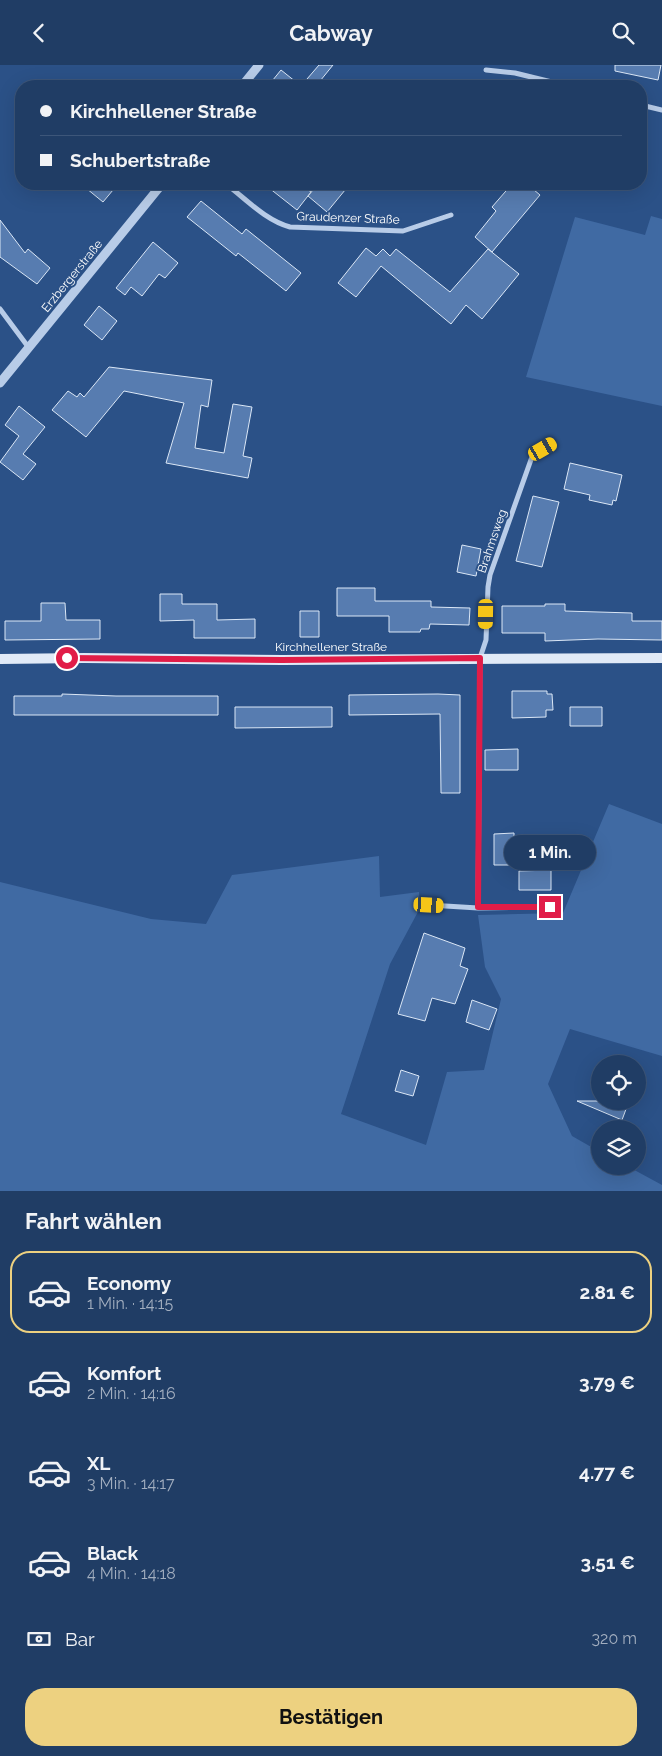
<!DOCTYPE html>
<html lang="de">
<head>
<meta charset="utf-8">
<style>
	:root { --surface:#203d65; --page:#28446b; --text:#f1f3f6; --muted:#a2aebf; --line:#3d5679; --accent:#edd180 }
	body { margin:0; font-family:Raleway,sans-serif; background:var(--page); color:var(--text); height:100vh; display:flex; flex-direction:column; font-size:19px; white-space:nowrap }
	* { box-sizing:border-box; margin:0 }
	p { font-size:16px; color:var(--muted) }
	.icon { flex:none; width:28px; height:28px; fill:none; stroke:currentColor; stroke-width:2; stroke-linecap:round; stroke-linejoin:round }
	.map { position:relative; height:1126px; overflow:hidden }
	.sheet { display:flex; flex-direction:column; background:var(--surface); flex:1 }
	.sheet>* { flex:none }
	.hud { position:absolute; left:15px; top:15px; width:632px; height:110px; border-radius:20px; box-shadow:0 5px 20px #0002,0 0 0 1px var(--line); display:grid; align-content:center; height:110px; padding:0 25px; background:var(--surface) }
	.controls { position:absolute; left:591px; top:990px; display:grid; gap:10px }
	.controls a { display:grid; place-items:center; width:55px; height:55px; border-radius:50%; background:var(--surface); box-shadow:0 5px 20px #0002,0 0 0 1px var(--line); font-size:25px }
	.end { position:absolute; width:22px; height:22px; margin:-11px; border:6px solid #e11d48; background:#fff; box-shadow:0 0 0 2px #fff }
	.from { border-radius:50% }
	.bubble { position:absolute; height:35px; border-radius:18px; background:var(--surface); box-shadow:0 5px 20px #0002,0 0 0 1px var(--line); font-size:16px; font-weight:700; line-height:35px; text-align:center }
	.car { position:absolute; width:15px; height:30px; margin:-15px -8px; border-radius:6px; box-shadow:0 0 4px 1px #0007; background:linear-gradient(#f5c518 24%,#345 0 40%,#f5c518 0 76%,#345 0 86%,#f5c518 0) }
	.hud b { display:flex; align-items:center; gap:18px; height:48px; font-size:19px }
	.hud b+b { border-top:1px solid var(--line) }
	.hud i { width:12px; height:12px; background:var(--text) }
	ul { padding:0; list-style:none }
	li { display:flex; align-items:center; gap:15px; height:82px; margin:0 10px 8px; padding:0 15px; border:2px solid transparent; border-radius:20px }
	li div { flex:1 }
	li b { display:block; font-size:19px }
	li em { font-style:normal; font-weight:700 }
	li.active { border-color:var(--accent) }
	li>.icon { width:45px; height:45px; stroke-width:1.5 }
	h2 { padding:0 25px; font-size:22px; line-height:60px }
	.pay { display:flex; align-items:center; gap:12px; height:55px; padding:0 25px; font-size:19px }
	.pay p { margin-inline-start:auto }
	.button { display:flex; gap:10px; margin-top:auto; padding:10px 25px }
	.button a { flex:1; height:58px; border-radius:20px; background:var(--accent); color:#111; font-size:20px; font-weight:700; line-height:58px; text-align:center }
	header { display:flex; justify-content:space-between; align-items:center; height:65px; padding:0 25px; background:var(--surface); font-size:22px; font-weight:700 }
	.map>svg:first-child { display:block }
	.green { fill:#406aa3 }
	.building { fill:#577cb0; stroke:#dbe7f6 }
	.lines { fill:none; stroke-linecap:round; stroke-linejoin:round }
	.minor { stroke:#b8cce8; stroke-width:5 }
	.tertiary { stroke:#b8cce8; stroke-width:9 }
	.secondary { stroke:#e1eaf7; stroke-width:10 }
	.route { stroke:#e11d48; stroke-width:6 }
	.labels { text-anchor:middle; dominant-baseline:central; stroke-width:4; stroke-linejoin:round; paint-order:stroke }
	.street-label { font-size:12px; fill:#fff; stroke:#2b5187 }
</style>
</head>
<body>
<header><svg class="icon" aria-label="back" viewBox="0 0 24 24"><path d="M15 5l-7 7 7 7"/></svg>Cabway<svg class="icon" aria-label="search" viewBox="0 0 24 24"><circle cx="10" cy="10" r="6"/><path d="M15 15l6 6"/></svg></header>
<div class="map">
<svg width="662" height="1126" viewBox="0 0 662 1126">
	<rect width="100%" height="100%" fill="#2b5187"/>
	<path class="green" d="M651 151 662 154V341L526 312 575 152 645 170Z
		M609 739 662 759V991L570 964 548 1019 572 1071 600 1087V1101H627L662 1120V1126H0V817L151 854 206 859 232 810 379 791 380 832 419 827 420 843 390 899 341 1049 426 1080 447 1007 484 1005 501 934 485 902 478 850 563 848Z"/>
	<path class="building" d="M319 0H333L316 21H268L281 5 301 21Z
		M615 0H661L658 15 615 6Z
		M81 119H118L103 137Z
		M264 119H300L311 127 297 145Z
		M318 119H350L327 147 308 131Z
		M512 119H527L540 130 492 187 475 172 496 146 492 142Z
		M201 136 242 169 246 164 301 208 286 226 238 188 236 191 187 152Z
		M0 155 25 188 28 184 50 203 37 219 0 192Z
		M153 177 178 198 165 213 159 209 142 231 131 222 125 230 116 223Z
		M366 183 376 191 383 184 390 191 396 184 450 227 488 184 519 209 482 254 466 240 451 259 381 201 356 232 338 218Z
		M99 241 117 256 102 275 84 260Z
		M109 302 212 315 208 342 201 340 195 383 224 388 233 339 252 342 243 391 252 393 248 413 166 398 184 338 124 326 86 372 52 345 68 326 77 332 80 328 84 332Z
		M19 341 45 362 23 389 36 399 23 415 0 397 19 371 5 360Z
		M570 398 622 410 616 436 613 435 612 440 589 435 590 430 564 424Z
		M533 431 559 437 542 502 516 496Z
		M462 480 481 484 476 511 457 507Z
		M337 523H375V536H431V542L470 543 469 560 430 559 429 564H421L420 567H389V551H337Z
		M160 529H182V539H217V555L255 554V573H194V555L160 556Z
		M41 538H65L66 555H100V574L5 575V556H41Z
		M545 539H565V546L632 548V556H662V575L598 574 545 576V568H502V541H545Z
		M300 546H319V572H300Z
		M512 626H547V629H552L553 645H546V652L512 653Z
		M62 629 116 631H218V650H14V631H62Z
		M438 629 460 630V728H441L440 649 349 650V630Z
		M235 642H332V662L235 663Z
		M570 642H602V661H570Z
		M518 684V705H485V685Z
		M514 768V800H494V769Z
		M551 805V825H519V806Z
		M424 868 465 883 460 901 468 904 455 939 432 933 425 956 398 949Z
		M472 935 497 944 489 965 466 957Z
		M401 1005 419 1011 413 1031 395 1026Z
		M577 1036H629L622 1055Z"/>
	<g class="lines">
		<path class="minor" d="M486 5 515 8 568 21
			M641 40 662 45
			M226 119C246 134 265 155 290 162L403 166 451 150
			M0 244 29 283
			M429 840 478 843 550 842
			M478 843 480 593 486 575 488 522 490 510 533 389 552 378"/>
		<path class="tertiary" d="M242 21 259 0
			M0 318 162 119"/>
		<path class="secondary" d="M0 594 84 593 282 595 662 593"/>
	</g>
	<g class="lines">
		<path class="route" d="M67 593 282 595 480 593 478 842H550"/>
	</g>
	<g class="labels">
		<g class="street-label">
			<text transform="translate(348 153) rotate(2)">Graudenzer Straße</text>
			<text transform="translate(72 211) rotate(-51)">Erzbergerstraße</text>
			<text transform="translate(492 476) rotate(-71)">Brahmsweg</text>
			<text x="331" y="582">Kirchhellener Straße</text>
		</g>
	</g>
</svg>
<div class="controls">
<a><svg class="icon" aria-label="locate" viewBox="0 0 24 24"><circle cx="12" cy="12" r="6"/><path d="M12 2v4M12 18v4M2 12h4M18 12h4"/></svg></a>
<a><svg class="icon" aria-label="layers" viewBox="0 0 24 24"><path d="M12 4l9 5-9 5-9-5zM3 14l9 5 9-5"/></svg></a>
</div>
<i class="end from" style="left:67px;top:593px"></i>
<i class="end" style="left:550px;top:842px"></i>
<div class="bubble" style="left:504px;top:770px;width:92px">1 Min.</div>
<i class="car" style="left:543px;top:384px;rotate:60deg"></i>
<i class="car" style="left:486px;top:549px;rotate:181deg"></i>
<i class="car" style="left:429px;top:840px;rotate:93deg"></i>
<div class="hud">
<b><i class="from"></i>Kirchhellener Straße</b>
<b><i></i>Schubertstraße</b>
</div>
</div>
<section class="sheet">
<h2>Fahrt wählen</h2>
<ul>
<li class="active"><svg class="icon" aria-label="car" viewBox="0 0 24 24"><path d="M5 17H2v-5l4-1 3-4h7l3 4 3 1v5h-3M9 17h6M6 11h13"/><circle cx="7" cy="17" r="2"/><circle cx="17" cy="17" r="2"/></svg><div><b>Economy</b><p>1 Min. · 14:15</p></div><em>2.81 €</em></li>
<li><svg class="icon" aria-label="car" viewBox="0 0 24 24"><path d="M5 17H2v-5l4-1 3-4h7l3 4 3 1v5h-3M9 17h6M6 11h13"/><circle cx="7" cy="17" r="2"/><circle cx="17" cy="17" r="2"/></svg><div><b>Komfort</b><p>2 Min. · 14:16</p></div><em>3.79 €</em></li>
<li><svg class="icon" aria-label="car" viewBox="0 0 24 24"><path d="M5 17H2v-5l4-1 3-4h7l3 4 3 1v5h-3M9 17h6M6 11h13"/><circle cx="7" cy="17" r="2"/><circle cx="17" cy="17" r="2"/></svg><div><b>XL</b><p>3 Min. · 14:17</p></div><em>4.77 €</em></li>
<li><svg class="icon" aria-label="car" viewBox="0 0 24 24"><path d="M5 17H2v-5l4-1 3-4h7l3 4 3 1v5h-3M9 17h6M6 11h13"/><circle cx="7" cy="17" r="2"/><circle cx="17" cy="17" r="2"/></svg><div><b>Black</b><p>4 Min. · 14:18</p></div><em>3.51 €</em></li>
</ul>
<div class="pay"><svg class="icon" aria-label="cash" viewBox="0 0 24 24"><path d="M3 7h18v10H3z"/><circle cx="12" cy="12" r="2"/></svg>Bar<p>320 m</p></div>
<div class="button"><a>Bestätigen</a></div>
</section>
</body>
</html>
